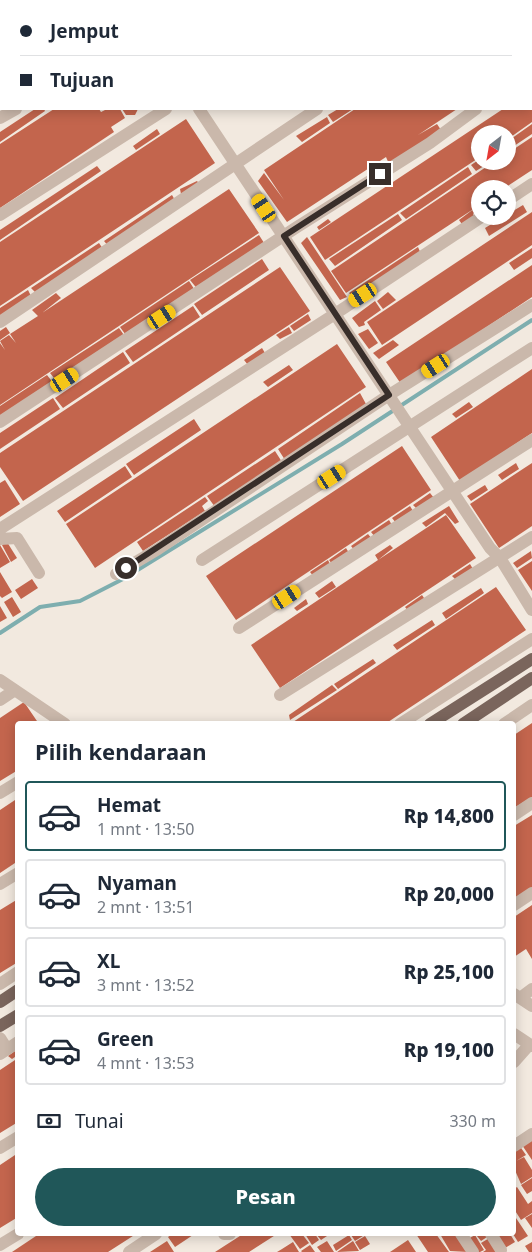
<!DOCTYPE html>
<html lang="id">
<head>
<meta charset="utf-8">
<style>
	:root { --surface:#fff; --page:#f2f2f3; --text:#1f2937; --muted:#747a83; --line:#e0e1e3; --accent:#205759 }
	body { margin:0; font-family:"Noto Sans",sans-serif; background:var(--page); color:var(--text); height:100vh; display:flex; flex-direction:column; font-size:19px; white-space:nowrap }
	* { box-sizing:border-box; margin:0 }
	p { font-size:16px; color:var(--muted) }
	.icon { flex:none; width:28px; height:28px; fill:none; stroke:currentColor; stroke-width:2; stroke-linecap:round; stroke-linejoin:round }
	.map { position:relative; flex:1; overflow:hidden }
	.side { position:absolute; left:15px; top:721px; width:501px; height:515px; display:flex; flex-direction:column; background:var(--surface); border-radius:5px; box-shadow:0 2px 12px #0003 }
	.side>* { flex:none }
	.guide { position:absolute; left:0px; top:0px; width:532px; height:110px; box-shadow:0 2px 12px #0003; display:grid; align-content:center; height:110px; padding:0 20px; background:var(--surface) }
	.needle { width:32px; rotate:211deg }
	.tools { position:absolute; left:471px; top:125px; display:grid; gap:10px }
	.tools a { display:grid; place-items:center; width:45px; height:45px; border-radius:50%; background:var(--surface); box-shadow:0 2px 12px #0003; font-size:25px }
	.end { position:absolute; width:22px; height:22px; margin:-11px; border:6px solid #382e2a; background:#fff; box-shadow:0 0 0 2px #fff }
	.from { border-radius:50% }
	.car { position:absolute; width:15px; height:30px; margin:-15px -8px; border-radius:6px; box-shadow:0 0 4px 1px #0007; background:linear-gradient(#f5c518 24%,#345 0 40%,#f5c518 0 76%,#345 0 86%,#f5c518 0) }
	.guide b { display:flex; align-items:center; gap:18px; height:48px; font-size:19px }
	.guide b+b { border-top:1px solid var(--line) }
	.guide i { width:12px; height:12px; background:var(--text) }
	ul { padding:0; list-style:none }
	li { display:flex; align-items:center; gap:15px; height:70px; margin:0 10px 8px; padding:0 10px; border:2px solid var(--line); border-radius:5px }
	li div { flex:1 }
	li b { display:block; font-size:19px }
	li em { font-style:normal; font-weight:800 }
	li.active { border-color:var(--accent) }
	li>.icon { width:45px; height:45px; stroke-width:1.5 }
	h2 { padding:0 20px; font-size:22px; line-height:60px }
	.pay { display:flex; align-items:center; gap:12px; height:55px; padding:0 20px; font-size:19px }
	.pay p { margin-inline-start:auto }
	.action { display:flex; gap:10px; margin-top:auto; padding:10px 20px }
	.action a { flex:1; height:58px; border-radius:30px; background:var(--accent); color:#fff; font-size:20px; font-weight:800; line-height:58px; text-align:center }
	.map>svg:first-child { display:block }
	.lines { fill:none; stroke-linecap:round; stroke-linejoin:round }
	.stream { stroke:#7eaeaf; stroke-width:4 }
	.building { fill:#c3654d }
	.minor { stroke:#cab8ab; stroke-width:12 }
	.major { stroke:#7a655c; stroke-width:12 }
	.route { stroke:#382e2a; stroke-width:6 }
</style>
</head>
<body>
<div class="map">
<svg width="532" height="1252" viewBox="0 0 532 1252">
	<rect width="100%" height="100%" fill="#f2e9df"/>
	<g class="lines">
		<path class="stream" d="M0 633 40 607 80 601 123 579 342 444 532 320"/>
	</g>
	<path class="building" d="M35 109H44L45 111 0 142V132Z
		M54 109H99L101 112 107 109H120L125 118 111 127 114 132 0 208V144Z
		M122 109H138L135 115H126Z
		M338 109H353L333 122 328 115Z
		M355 109H457L418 135 437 124 441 130 389 164 386 157 287 222 258 181 264 173 284 200 264 170Z
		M503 109H532V122L508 139V134H480V157L325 260 310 237Z
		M327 117 330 123 302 142 296 136Z
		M186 119 215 163 0 306V242Z
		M532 124V134L508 150V141Z
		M157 129 160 134 136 150 133 146Z
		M532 137V170L503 189H480V204L475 207 477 210 473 214 475 217 464 227 459 220 475 208 346 293 331 271 495 161H508V153Z
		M480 159V161H492L476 171 471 165Z
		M97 166 101 171 0 240V230Z
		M468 167 472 174 406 219 400 213Z
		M197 181 201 186 181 194 180 189Z
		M229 189 259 233 0 405V343L5 350 0 341 9 335 16 343 10 334 38 316 32 310 56 293 61 298 42 313Z
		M172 195 176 202 109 247 104 241Z
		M523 205 527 212 489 236 485 228Z
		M532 212V245L382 345 367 322Z
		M398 214 402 220 335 266 329 259Z
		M328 219 331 222 319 230 317 227Z
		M259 235 266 246 199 291 190 280Z
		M307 237 347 297 340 300 301 243Z
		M99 243 103 249 37 294 31 288Z
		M418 247 421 254 355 299 349 293Z
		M532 248V258L514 270 509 263Z
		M262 259 269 270 202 315 194 304Z
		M532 265V297L401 384 386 362Z
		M280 267 310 311 23 501 0 467V453Z
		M189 281 196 292 128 338 120 327Z
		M28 290 31 296 0 317V308Z
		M388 292 396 300 383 309 377 301Z
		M375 301 381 310 364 322 365 325 359 327 352 318Z
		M193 306 200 317 133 362 125 351Z
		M308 314 311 320 294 331 290 326Z
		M6 327 10 333 0 340V331Z
		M289 327 292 333 280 339 276 335Z
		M119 328 126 338 58 383 50 373Z
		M368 329 378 343 369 349 358 334Z
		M393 340 399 345 379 359 373 353Z
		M337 344 366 387 95 568 66 524Z
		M262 348 265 353 248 365 244 360Z
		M123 352 130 363 63 408 55 398Z
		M289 365 293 370 268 387 263 382Z
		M532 369V433L460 481 431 437Z
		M47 375 54 384 0 418V406Z
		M360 393 366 404 285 460 278 449Z
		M53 398 60 409 0 449V433Z
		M469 402 473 407 456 418 452 414Z
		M194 419 201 430 134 475 126 464Z
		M402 446 431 490 236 620 206 576Z
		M275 451 282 462 215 507 207 496Z
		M516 463 519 469 502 480 498 475Z
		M532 463V526L499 548 470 504Z
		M125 466 132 477 65 522 57 511Z
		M5 480 20 504 0 517V483Z
		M485 485 488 490 471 501 467 496Z
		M430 493 434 498 417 509 413 505Z
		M205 497 208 501 202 506 205 511 143 551 137 542Z
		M410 506 413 511 396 523 392 518Z
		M449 506 459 522 455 524 445 513 426 527 422 523Z
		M446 515 476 558 280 688 251 645 378 560 375 555 390 545 393 548 378 560Z
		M389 520 392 525 375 537 371 532Z
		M368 534 372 539 355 551 351 546Z
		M7 542 17 558 11 562 2 545Z
		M0 545 10 562 0 568Z
		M346 548 349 553 332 564 329 560Z
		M531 551 532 558 517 568 513 563Z
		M328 560 331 566 314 577 310 572Z
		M532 561V591L518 570Z
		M470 564 473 569 456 580 452 576Z
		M0 572 12 592 2 598 0 596Z
		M32 579 38 588 21 599 15 590Z
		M332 581 336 587 319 598 315 593Z
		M496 587 526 630 441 687 385 724H290Z
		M481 588 484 593 446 619 442 613Z
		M422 595 426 601 409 612 405 607Z
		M12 597 21 612 13 617 4 602Z
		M306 599 308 604 297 611 294 608Z
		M0 606 7 618 0 622Z
		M432 620 435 625 397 650 393 645Z
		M373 659 376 663 338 689 334 684Z
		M332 685 337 690 290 720 289 715Z
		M24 702 39 724H18V770L0 781V718Z
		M532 723V797L514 808V735Z
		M18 798V861L0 873V810Z
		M532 815V888L514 900V826Z
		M18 899V962L0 973V910Z
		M532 905V959L526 949 514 957V917Z
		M18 1049V1055L12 1059 8 1056Z
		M18 1058V1122L0 1133V1070Z
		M532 1138V1160L522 1145Z
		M519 1145 526 1155 516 1161 524 1157 532 1170V1177L521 1184 514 1168V1148Z
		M18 1153V1217L0 1228V1165Z
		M532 1178V1191L527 1194 521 1185Z
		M517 1187 528 1204 532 1201V1213L521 1220 514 1209V1189Z
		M532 1214V1228L525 1218Z
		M514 1215 528 1236 518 1242 513 1234Z
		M39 1234H136L108 1252H12Z
		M172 1234H193V1235L175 1247 168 1237Z
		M243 1234H277L249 1252H215Z
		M289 1234H302L309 1243 300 1249Z
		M305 1234H315L319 1240 312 1245Z
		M316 1234H330L321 1240Z
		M353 1234H366L355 1241 351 1235Z
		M416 1234H436L449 1252H428Z
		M440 1234H455L468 1252 450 1251Z
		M481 1234H489L490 1235 481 1241 477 1236Z
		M496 1234H510L515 1242 505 1248Z
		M349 1235 352 1240 336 1251 333 1245Z
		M475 1235 484 1250 480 1252H476L468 1239Z
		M365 1236 370 1244 360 1250 355 1242Z
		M491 1237 501 1252H483L486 1250 481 1243Z
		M408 1240 416 1252H390Z
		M167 1241 174 1252H150Z
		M327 1241 334 1252H321L317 1247Z
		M353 1241 359 1251 337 1252Z
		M293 1242 299 1252H277L282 1249Z
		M532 1242V1252H529L525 1246Z
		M310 1245 315 1252H302L301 1251Z"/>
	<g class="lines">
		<path class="minor" d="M272 1V0
			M484 1 486 0
			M1 34V35
			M531 66 532 67
			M199 109 490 548 500 558 532 610
			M0 118 16 109
			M508 200 532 184
			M0 215 166 109
			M0 322 317 109
			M0 422 297 227 430 143 476 109
			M0 529 335 314 483 216
			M0 539 17 538 39 573
			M202 560 532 348
			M116 574 158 549 389 395 532 305
			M239 628 532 440
			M0 680 65 724
			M280 695 532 537
			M0 700 15 690
			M400 724 532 639
			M504 724 532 705
			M0 793 18 782
			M514 815 532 803
			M0 884 18 873
			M514 905 532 893
			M0 984 18 972
			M514 994 532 1006
			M520 998 532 989
			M514 1034 532 1046
			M0 1038 7 1049
			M0 1054 18 1042
			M514 1062 529 1045
			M514 1146 532 1134
			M0 1148 18 1137
			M224 1234H230
			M461 1234 473 1252
			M491 1234 501 1250
			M0 1245 18 1234
			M129 1252 156 1234"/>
		<path class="major" d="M430 724 532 659
			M463 724 532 678
			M0 1002 18 990
			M0 1026 18 1015"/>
	</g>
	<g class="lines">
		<path class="route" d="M126 568 389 395 284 236 380 174"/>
	</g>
</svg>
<div class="tools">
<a><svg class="needle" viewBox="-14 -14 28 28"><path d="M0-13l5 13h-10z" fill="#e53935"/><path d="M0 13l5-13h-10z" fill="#747a83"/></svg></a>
<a><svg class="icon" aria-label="locate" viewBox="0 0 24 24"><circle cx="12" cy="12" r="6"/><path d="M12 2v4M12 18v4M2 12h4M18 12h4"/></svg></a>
</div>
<i class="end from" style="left:126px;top:568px"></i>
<i class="end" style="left:380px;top:174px"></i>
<i class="car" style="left:264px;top:208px;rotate:326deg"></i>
<i class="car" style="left:363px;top:295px;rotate:237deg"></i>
<i class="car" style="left:162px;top:317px;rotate:57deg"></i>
<i class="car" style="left:436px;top:366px;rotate:238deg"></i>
<i class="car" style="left:65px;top:380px;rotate:57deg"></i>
<i class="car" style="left:332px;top:477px;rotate:57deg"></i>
<i class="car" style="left:287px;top:597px;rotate:57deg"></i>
<div class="guide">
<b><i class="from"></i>Jemput</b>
<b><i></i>Tujuan</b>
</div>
<section class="side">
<h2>Pilih kendaraan</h2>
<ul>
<li class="active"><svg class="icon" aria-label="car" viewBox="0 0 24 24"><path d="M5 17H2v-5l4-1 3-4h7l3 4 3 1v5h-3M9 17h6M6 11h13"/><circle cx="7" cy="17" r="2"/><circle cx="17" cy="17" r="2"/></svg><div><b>Hemat</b><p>1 mnt · 13:50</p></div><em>Rp 14,800</em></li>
<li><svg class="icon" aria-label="car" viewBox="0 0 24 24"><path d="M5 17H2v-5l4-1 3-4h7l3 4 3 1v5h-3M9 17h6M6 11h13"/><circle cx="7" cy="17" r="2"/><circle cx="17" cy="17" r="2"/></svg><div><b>Nyaman</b><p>2 mnt · 13:51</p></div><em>Rp 20,000</em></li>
<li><svg class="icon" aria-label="car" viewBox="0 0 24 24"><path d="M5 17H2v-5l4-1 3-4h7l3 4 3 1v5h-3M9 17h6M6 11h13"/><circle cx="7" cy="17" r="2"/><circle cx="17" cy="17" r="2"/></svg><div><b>XL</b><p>3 mnt · 13:52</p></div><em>Rp 25,100</em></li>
<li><svg class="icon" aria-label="car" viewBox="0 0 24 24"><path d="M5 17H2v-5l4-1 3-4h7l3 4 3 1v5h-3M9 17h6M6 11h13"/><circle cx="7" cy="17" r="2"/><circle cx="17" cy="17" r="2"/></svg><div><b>Green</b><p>4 mnt · 13:53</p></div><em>Rp 19,100</em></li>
</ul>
<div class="pay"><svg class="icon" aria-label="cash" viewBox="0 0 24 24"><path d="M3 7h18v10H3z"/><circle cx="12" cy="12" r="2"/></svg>Tunai<p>330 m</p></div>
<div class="action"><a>Pesan</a></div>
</section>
</div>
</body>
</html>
